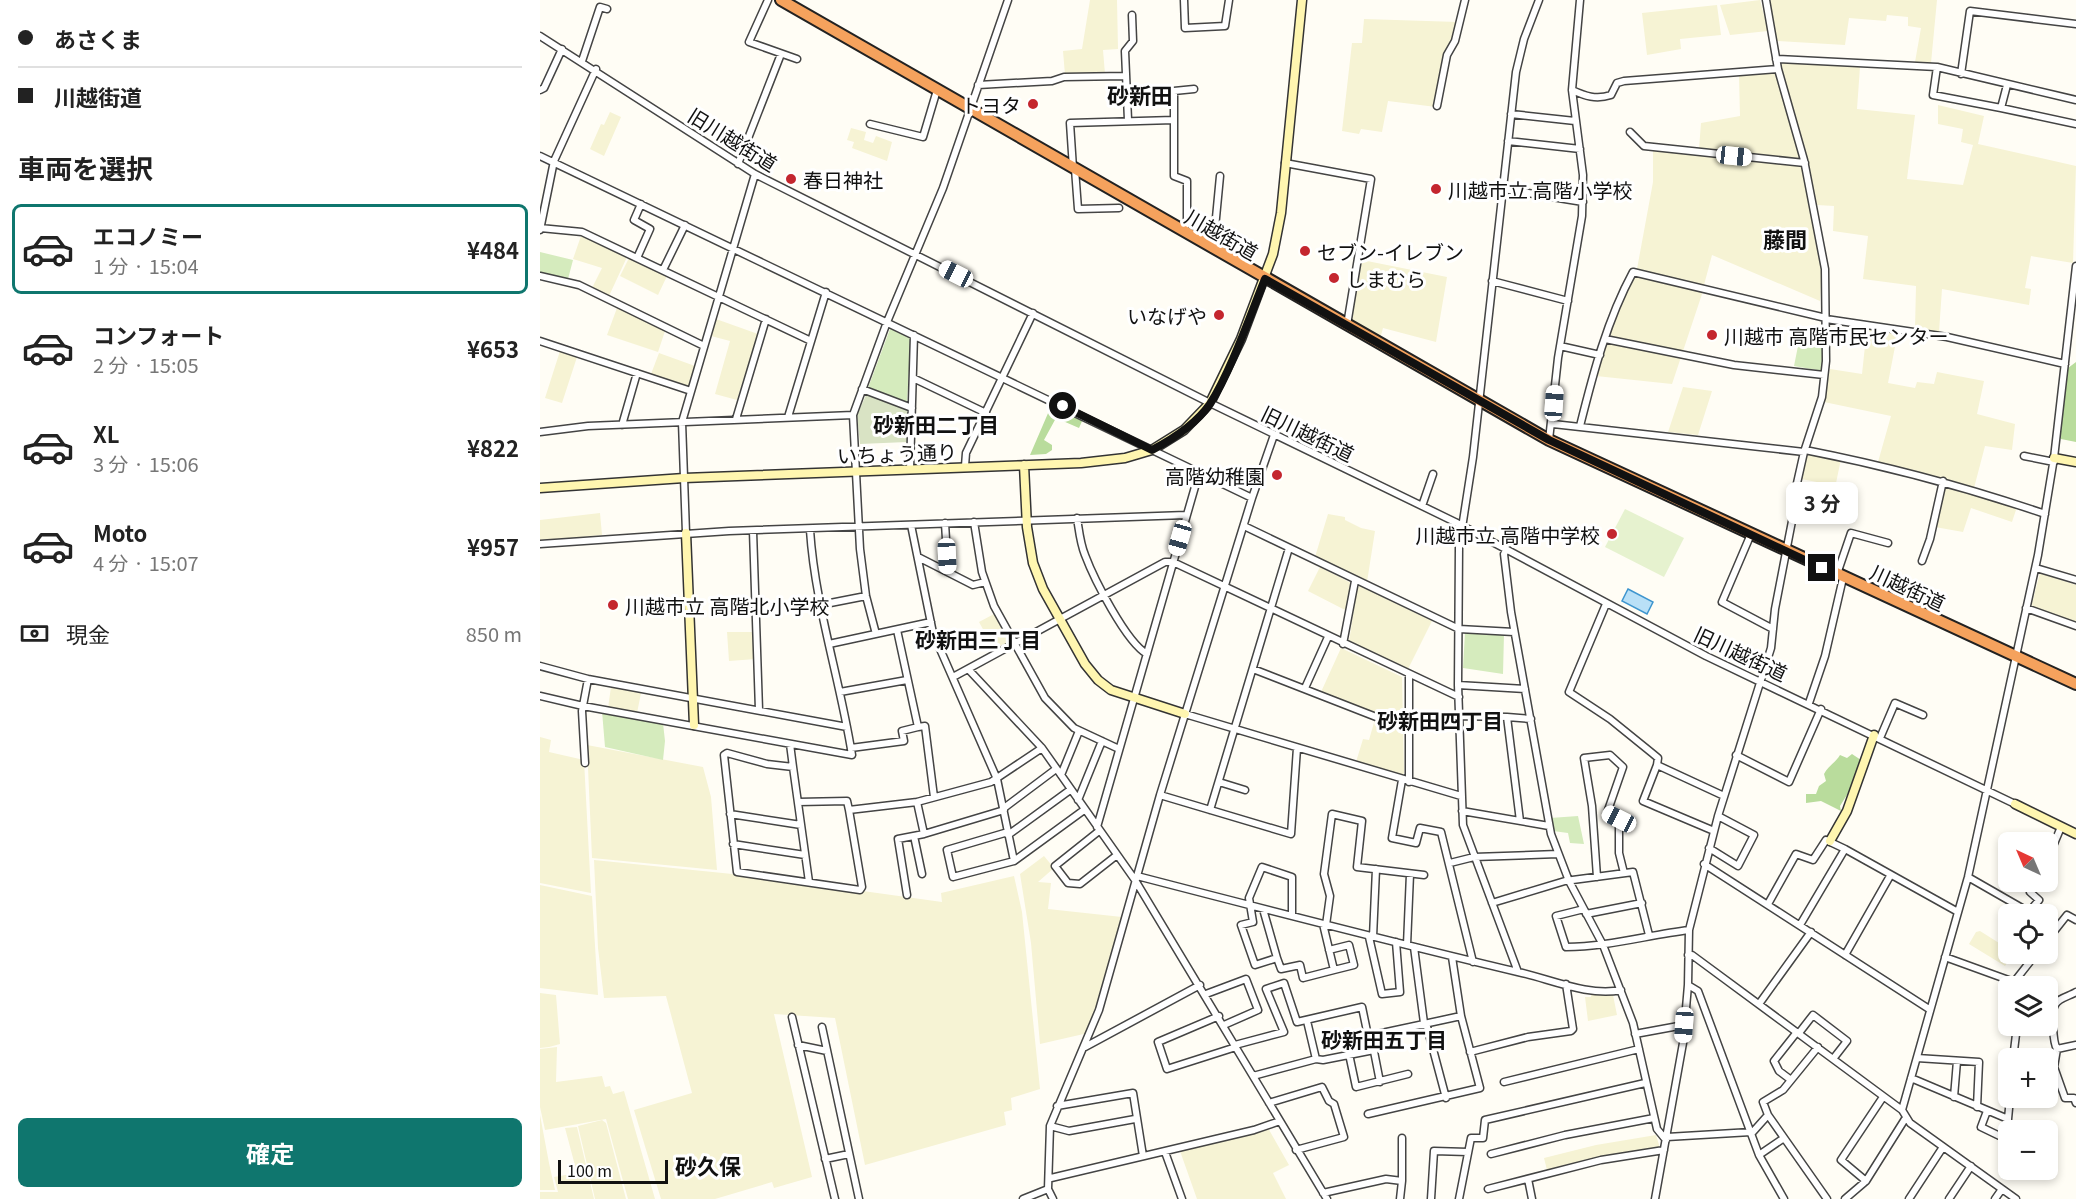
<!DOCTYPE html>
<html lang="ja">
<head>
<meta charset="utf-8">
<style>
	:root { --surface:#fff; --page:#f2f2f2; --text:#222; --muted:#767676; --line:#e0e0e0; --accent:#0f766e }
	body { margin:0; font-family:Georgia,"Noto Sans JP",serif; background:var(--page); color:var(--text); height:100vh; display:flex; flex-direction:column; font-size:22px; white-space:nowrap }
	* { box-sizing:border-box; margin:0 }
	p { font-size:20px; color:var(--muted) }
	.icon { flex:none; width:33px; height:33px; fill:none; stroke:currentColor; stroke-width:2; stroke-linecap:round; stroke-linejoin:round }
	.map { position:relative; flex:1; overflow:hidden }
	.details { display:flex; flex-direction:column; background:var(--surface); width:540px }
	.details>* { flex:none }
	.top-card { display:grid; align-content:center; height:132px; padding:0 18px; background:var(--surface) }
	.needle { width:39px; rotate:316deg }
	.controls { position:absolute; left:1458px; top:832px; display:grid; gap:12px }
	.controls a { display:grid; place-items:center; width:60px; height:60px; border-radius:9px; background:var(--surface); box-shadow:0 3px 9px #0003; font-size:30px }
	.scale { position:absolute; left:18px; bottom:15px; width:110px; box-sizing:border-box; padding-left:6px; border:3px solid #111; border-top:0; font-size:16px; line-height:21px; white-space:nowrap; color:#111; -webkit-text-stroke:4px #fff; paint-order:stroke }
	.end { position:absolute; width:27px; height:27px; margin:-14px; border:8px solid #111; background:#fff; box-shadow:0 0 0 3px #fff }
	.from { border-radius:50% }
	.bubble { position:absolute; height:42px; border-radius:9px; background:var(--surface); box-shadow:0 3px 9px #0003; font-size:20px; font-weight:700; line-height:42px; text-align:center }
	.car { position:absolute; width:18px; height:36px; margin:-18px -9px; border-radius:8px; box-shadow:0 0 4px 2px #0007; background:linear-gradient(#fff 24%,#345 0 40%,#fff 0 76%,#345 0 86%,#fff 0) }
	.top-card b { display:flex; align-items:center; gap:21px; height:57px; font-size:22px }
	.top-card b+b { border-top:2px solid var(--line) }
	.top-card i { width:15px; height:15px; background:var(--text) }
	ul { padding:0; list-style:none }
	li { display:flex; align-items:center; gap:18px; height:90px; margin:0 12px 9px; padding:0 6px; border:3px solid transparent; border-radius:9px }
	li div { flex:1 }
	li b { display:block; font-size:22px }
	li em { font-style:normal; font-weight:700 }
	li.on { border-color:var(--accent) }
	li>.icon { width:54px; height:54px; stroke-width:1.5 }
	h2 { padding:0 18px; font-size:27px; line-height:72px }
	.pay { display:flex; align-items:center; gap:15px; height:66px; padding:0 18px; font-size:22px }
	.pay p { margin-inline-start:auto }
	.primary-button { display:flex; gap:12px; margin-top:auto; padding:12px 18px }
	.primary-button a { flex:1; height:69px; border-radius:9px; background:var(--accent); color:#fff; font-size:24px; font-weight:700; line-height:69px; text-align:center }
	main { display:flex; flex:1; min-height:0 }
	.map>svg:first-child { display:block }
	.farmland { fill:#f6f3d4 }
	.green { fill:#d5ebbd }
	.forest { fill:#b9dc9c }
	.cemetery { fill:#d9e3c4 }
	.pitch { fill:#e6f2cf }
	.water { fill:#b9e0f7; stroke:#3f96cf; stroke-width:1.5 }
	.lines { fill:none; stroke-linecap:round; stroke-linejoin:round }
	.street-casing { stroke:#444; stroke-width:9 }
	.secondary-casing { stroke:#333; stroke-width:11 }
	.highway-casing { stroke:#222; stroke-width:14 }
	.street { stroke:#fff; stroke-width:6 }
	.secondary { stroke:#fff6b0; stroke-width:8 }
	.highway { stroke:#f5a25d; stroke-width:10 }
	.route { stroke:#111; stroke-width:8 }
	.poi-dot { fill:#c4262e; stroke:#fff; stroke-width:2 }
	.labels { text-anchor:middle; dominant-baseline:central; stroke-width:6; stroke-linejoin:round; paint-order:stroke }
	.poi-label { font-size:20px; fill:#111; stroke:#fff; text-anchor:start }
	.street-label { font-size:20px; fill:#111; stroke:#fff }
	.neighbourhood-label { font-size:21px; font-weight:bold; fill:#111; stroke:#fff }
	.quarter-label { font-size:22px; font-weight:bold; fill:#111; stroke:#fff }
</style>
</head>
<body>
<main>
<section class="details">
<div class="top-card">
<b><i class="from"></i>あさくま</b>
<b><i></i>川越街道</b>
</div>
<h2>車両を選択</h2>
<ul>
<li class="on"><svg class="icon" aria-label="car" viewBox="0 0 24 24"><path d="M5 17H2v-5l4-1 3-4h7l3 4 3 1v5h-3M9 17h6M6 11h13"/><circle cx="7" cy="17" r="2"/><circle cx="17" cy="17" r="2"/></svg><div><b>エコノミー</b><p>1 分 · 15:04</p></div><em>¥484</em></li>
<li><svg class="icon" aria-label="car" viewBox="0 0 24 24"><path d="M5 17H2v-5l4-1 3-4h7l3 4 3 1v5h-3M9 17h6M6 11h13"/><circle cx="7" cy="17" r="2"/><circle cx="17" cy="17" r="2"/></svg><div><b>コンフォート</b><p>2 分 · 15:05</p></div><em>¥653</em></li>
<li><svg class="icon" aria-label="car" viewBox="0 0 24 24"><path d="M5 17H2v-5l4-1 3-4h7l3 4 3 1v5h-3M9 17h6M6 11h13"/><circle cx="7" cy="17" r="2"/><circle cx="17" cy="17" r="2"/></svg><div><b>XL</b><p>3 分 · 15:06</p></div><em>¥822</em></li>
<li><svg class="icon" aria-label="car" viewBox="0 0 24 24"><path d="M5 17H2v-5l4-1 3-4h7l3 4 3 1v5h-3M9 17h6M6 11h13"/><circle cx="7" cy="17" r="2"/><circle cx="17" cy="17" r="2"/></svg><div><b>Moto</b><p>4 分 · 15:07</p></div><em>¥957</em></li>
</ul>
<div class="pay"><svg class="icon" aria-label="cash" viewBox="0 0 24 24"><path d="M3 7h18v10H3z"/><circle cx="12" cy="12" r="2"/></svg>現金<p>850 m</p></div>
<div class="primary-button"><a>確定</a></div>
</section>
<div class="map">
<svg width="1536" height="1199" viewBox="0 0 1536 1199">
	<rect width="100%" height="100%" fill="#fffdf5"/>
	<path class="farmland" d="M550 0H577L578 49 563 50 565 74 525 75 523 51 542 49Z
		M1220 0 1228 31 1190 35 1180 5Z
		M1230 0H1397L1391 63 1375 62 1381 28 1368 26V17L1347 15 1346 21 1309 18 1305 45 1237 41Z
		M1177 5 1181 35 1140 39 1141 49 1107 55 1102 13Z
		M824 19 918 22 914 40 907 54 896 107 848 101 842 132 821 129 819 134 802 131 812 43H822Z
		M1243 61 1320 67 1317 109 1375 115 1367 179 1423 185 1433 145 1421 142 1423 129 1398 124V105L1444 116 1438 144 1536 166 1533 263 1491 256 1485 288 1491 289 1489 305 1402 289 1399 332 1375 328 1376 286 1323 279 1328 236 1293 231 1294 206 1277 205 1241 64Z
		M1235 72 1261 158 1259 161 1159 149 1161 123 1200 116 1199 75Z
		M70 112 81 117 64 156 50 149 61 124 64 125Z
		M311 128 326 132 324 140 333 143 336 136 352 142 347 161 312 148 314 142 307 140Z
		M1113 150 1261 166 1282 269 1280 301 1172 255 1164 285 1097 269 1113 182Z
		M41 236 87 257 69 296 52 288 62 268 33 259Z
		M89 258 127 276 118 295 80 276Z
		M822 260 907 277 896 342 843 328 840 339 811 322Z
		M1095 274 1163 291 1132 384 1056 376 1085 289Z
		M77 308 125 331 118 352 67 335Z
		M176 319 218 334 197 400 175 394 190 341 171 336Z
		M1320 326 1358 331 1348 383 1375 388 1377 382 1394 384 1397 372 1444 381 1437 414 1475 424 1472 450 1445 446 1434 488 1338 462 1351 416 1284 402 1290 369 1322 374 1325 346 1318 345Z
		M20 351 37 357 22 403 5 398Z
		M119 353 155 366 148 386 111 374Z
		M1143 387 1172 391 1158 435 1128 432Z
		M1268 453 1301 459 1291 507 1278 504 1282 483 1261 479Z
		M1405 486 1477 507 1472 522 1431 508 1423 532 1395 527Z
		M60 513 62 535 0 541V520Z
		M788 514 805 517V520L821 528 835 531 827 582 775 557Z
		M780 567 811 583 807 611 768 591Z
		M1500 573 1536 585V623L1491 607Z
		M820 586 892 621 867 671 809 642 817 588Z
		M454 614 468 641V644L455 651 439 622Z
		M187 632H214L216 659 189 661Z
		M801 648 862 677 863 720 861 722 781 692Z
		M71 687 101 693 97 713 68 708Z
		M835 719 863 730 864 773 861 776 816 762 823 739 829 740Z
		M0 737 11 740 9 752 44 760 51 893 0 883Z
		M47 745 163 767 171 797 177 870 52 858Z
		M504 856 514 868 498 882 511 883 508 909 582 917 548 1033 500 1044 491 943 480 874Z
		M54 860 222 877 402 902 401 893 474 876 482 912 500 1089 471 1098 472 1110 464 1112 466 1125 325 1165 295 1018 234 1014 272 1177 234 1188 232 1182 175 1199H121L94 1110 152 1093 126 996 64 998 58 948Z
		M0 885 52 896 58 995 0 988Z
		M1440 931 1467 948 1465 951 1472 956 1465 966 1429 944 1436 932Z
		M1051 992 1073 995 1077 1015 1048 1021 1045 997H1051Z
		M0 993 16 995 20 1044 9 1047 0 1048Z
		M17 1047 16 1082 62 1076 65 1087 70 1086 73 1094 84 1091 115 1199H88L66 1119 5 1130 0 1107V1049Z
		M0 1115 9 1163 15 1190H0Z
		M62 1120 66 1123 86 1199H55L38 1126Z
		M37 1127 54 1199H0V1192H18L14 1177 37 1173 25 1128Z
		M728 1128 749 1165 733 1173 746 1199H657L640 1151Z
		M1116 1135 1120 1148 1051 1159 1007 1170 1004 1158 1056 1145Z"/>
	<path class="green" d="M0 252 33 260 28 279 0 274Z
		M352 328 371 337 367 403 328 388 350 329Z
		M1259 341 1282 348V371L1254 366Z
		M925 632 964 634 963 674 923 668Z
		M62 711 123 723 125 741 123 760 65 747Z
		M1038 816 1044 844 1030 843 1028 833 1013 831 1010 818Z"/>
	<path class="forest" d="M1536 362V442L1521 439 1519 436 1528 368Z
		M512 404 543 419 539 428 516 418 504 440 512 445V450L506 454 490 455Z
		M1312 754 1321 760 1310 790 1300 806 1301 811 1281 801 1266 803V794H1276L1279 786 1286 781 1284 774C1288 766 1296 762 1300 755L1307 758Z"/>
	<path class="cemetery" d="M327 393 368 409 367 442 320 444 317 415Z"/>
	<path class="pitch" d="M1085 509 1144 538 1124 577 1065 547Z"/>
	<path class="water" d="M1088 589 1113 602 1107 614 1082 601Z"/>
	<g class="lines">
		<defs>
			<path id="street" d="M228 0 209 42 257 59
				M644 0 645 28 685 26 689 0
				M0 36 215 174 670 403 915 522 1166 656 1475 804
				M1236 59 1397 67 1536 100
				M42 61 60 7 67 9
				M1397 67 1393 95 1461 108
				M1421 74 1430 11 1536 24
				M438 85 512 81 524 77 586 76
				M1467 85 1461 108 1536 124
				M0 90 4 88 22 49
				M1032 90C1045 96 1056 100 1071 95L1077 83 1084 81 1238 69
				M897 106 907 55 915 41 925 0
				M971 114 1035 121
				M588 120 585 51 593 41 592 15
				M330 124 383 137 397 90
				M1090 132 1104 146 1265 163
				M968 141 1040 149
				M0 156 712 498
				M745 163 831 179 807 325
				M198 164 241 54
				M533 168 530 123 634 120
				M535 169 538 209 579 208
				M963 189 1043 202
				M0 228 42 232 271 341
				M0 230 14 161 56 69
				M643 232 647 223V181L634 176V91L654 89
				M673 249 680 176
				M97 258 110 229 94 220 101 204
				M123 270 145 225
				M0 276 39 285 164 346
				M952 281 1028 301
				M1286 319 1407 337 1525 364
				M1065 339 1194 365 1284 375
				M0 341 151 391
				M1020 346 1060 355
				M373 378 446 413
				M322 389 372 408
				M248 417 286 292
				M196 419 226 319
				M1013 424 1264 452
				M82 425 97 373
				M1040 426C1053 374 1067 320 1093 272L1286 318
				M0 432 48 426 313 415
				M1009 440 1018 358 1042 216 1043 175 1032 90 1040 0
				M1265 450C1347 466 1426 487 1505 514
				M1484 456 1514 462
				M425 466 426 453 493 313
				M370 469 374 335
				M882 506 893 474
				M537 518C539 530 540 543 545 555 554 579 586 642 607 654
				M434 522 442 572 454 606 505 698 534 728 579 749
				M405 523 408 572
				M371 525 393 633 457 779 474 861
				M704 526 919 629 974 632
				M213 531 219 710
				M146 533 142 422 215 174
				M1211 534 1182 602 1233 629
				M0 544 189 531 646 515
				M966 550 964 554 971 612 1011 834 1029 881 1063 945 1093 1023 1117 1129 1126 1140
				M378 557 433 585 445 582
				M1382 561 1390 539 1403 481
				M1496 568 1536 580
				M1297 574 1311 533 1348 543
				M1066 604 1029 692 1070 719 1112 753 1118 758 1117 765 1184 796
				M280 605 326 596
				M1486 608 1536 626
				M357 630 378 727 385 726 394 797
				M336 634 326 596 320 549 313 415 347 322 403 188 468 0
				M289 644 391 622
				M803 644 815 581
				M0 666 48 679 307 727
				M713 669 867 729
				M429 670 502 748 595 880 787 1199
				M413 677 625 562H633L919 697
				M918 685 985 689
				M765 688 788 637
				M300 692 367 680
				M0 696 43 706 312 755C300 679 275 606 270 530
				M1269 703 1285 656 1303 578
				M645 714 921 796
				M919 716 967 717
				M1340 738 1355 703 1383 715
				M250 744 253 767
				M311 748 364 741 362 731 378 727
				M1196 755 1249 782 1281 709
				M45 763 42 711 48 679
				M1117 765 1103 801 1174 831
				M521 775 539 731
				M862 780 852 838 876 843 880 828 901 832 933 962
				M679 782 705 790
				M869 782V675
				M620 795 751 834 757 748
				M538 800 562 741
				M258 802 307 801 309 810
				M377 802 384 834 464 810
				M464 808 516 769
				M670 810 749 548
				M922 811 1009 826
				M190 814 261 825
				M980 821 967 717 991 719
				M557 827 659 473
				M559 831 515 866 528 883 540 884 577 855
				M468 832 407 850 413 877 474 861 544 810
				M468 835 530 790
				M374 836 382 874
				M193 844 265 855
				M1169 848 1198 866 1214 835 1178 816
				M1508 858 1521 827
				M910 863 934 857 1018 854
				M1164 864 1389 1009
				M597 876C724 909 851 942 978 972 1010 979 1049 997 1081 990
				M1057 877 1052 806 1044 758 1070 755 1083 767 1067 813 1079 819V853L1084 873
				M1428 877 1489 912 1499 900 1490 892 1495 882
				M269 882 253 767 227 764 187 753 184 755 197 872 320 890 322 887 309 810 377 802 451 782 502 748
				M367 895 358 839 384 834
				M952 903 1025 881 1093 872 1109 935
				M1228 904 1256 854 1273 860 1286 840 1305 849
				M723 909 737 958 715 965 701 925 713 922 709 898 722 867 752 877V916
				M1044 909 1016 916 1026 947C1067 947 1108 935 1149 930
				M1046 914 1102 903
				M786 925 790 896 784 874 792 814 822 821 817 867 884 875
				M1260 925 1305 849 1418 912
				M829 937 842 994 860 992 856 942
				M833 937 836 869
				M1508 939 1527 915 1536 920
				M867 945 870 874
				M874 947 884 1023
				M789 950 809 945 814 965 794 970
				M1148 955H1152L1362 1110 1370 1123 1476 1199
				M1305 955 1350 876
				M1405 957 1474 982 1496 954
				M737 958 741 969 760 965 763 978 794 970 783 924
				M978 972 923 825 918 685 919 547 933 457 976 72 984 39 999 0
				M1148 985 1158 991 1219 1155 1244 1199
				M1536 992C1530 996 1518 998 1515 1005 1511 1011 1513 1043 1517 1049L1514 1067 1525 1098H1534L1536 1103
				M666 994 706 979 718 1010 684 1025
				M1219 1004 1271 932
				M679 1016 618 1042 627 1069 696 1047
				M252 1017 295 1199
				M767 1021 776 1059
				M886 1023 906 1098
				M282 1027 319 1199
				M1259 1033 1273 1015 1307 1041 1293 1059
				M1095 1034 1144 1025
				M831 1036 840 1082
				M258 1045 287 1051
				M695 1045 744 1032 726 989 744 983 757 1022 822 1007 828 1036 921 1016
				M545 1047 660 985
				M1517 1049 1536 1045
				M930 1052 988 1037 1031 1031 1033 1029 1026 984
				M809 1054 816 1087 868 1074
				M1377 1058 1439 1062 1437 1107
				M1473 1059 1477 1026
				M713 1076 776 1059 783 1060 834 1050
				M1371 1078 1468 1119 1470 1098
				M1251 1080 1239 1071 1234 1061 1257 1032
				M964 1082 1099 1049
				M1414 1097 1417 1061
				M729 1103 782 1087 789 1101 794 1104 804 1137 756 1150
				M517 1106 593 1093 603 1156
				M1362 1110 1428 877 1498 555 1514 458 1536 266
				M1447 1111 1441 1127 1468 1140
				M828 1114 940 1088 921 1016 912 957
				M1228 1115 1223 1102 1243 1090 1278 1047
				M510 1126 529 1131 595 1119
				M1211 1134 1228 1115 1287 1199
				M1127 1137 1211 1132
				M1467 1140 1468 1119
				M625 1152 642 1199
				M951 1154 1025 1135 1114 1118
				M1219 1155 1244 1138
				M285 1159 309 1154
				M511 1178 714 1130 740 1121
				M988 1179 992 1199
				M862 1181V1138
				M1326 1181 1301 1160 1343 1097
				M508 1189 513 1199
				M948 1189 1061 1160 1124 1150
				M783 1193 846 1179 862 1181 860 1199
				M483 1199 508 1189 510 1126 559 1010 620 795 712 498 734 435
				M891 1199 894 1151 928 1152
				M919 1199 931 1138H943L945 1120 1105 1083
				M1115 1199 1143 1043 1148 985 1149 930 1178 816 1231 648 1235 609 1253 516V501L1264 452 1282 397 1286 361 1285 269 1264 160 1238 69 1226 0
				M1305 1199 1326 1181 1365 1119
				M1369 1199 1403 1147
				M1409 1199 1431 1166
				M1455 1199 1462 1189"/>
			<path id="secondary" d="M1514 458 1536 462
				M484 465 487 527 493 563 503 589 545 664 558 680 571 690 645 714
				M0 488 144 478 541 463 585 458 612 450 644 430 670 403 701 339 733 254 741 213 762 0
				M146 533 154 725
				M1475 804 1536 834
				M1290 841 1307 811 1334 735"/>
			<path id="highway" d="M241 0 1009 440 1536 684"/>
		</defs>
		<use href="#street" class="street-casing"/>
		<use href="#secondary" class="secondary-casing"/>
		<use href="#highway" class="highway-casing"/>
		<use href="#street" class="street"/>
		<use href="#secondary" class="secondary"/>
		<use href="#highway" class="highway"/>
	</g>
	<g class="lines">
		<path class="route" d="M523 406 612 450C633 439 656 424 670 404 691 371 710 316 725 279L1009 440 1282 568"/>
	</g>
	<g class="poi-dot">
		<circle cx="493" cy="104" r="6"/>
		<circle cx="251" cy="179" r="6"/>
		<circle cx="896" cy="189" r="6"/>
		<circle cx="765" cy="251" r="6"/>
		<circle cx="794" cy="278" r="6"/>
		<circle cx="679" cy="315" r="6"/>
		<circle cx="1172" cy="335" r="6"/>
		<circle cx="737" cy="475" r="6"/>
		<circle cx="1072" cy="534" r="6"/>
		<circle cx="73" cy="605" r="6"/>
	</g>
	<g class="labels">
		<g class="poi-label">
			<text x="481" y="104" text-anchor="end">トヨタ</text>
			<text x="263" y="179">春日神社</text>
			<text x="908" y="189">川越市立 高階小学校</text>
			<text x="777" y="251">セブン-イレブン</text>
			<text x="806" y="278">しまむら</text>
			<text x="667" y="315" text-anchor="end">いなげや</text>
			<text x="1184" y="335">川越市 高階市民センター</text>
			<text x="725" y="475" text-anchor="end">高階幼稚園</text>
			<text x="1060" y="534" text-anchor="end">川越市立 高階中学校</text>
			<text x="85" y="605">川越市立 高階北小学校</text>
		</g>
		<g class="street-label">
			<text transform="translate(193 139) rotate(32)">旧川越街道</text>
			<text transform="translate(682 234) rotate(30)">川越街道</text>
			<text transform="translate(768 433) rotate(26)">旧川越街道</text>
			<text transform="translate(357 453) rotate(-2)">いちょう通り</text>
			<text transform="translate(1368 587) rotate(25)">川越街道</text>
			<text transform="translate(1201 653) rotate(25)">旧川越街道</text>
		</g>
		<g class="neighbourhood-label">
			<text x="396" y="424">砂新田二丁目</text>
			<text x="438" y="639">砂新田三丁目</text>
			<text x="900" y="720">砂新田四丁目</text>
			<text x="844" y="1039">砂新田五丁目</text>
		</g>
		<g class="quarter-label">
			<text x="600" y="94">砂新田</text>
			<text x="1245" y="238">藤間</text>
			<text x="168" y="1165">砂久保</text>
		</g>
	</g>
</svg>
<div class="controls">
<a><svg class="needle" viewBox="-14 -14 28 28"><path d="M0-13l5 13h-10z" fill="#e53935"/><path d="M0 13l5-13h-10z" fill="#767676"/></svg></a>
<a><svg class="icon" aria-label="locate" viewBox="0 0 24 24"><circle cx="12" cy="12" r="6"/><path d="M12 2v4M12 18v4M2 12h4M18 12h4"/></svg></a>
<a><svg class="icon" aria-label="layers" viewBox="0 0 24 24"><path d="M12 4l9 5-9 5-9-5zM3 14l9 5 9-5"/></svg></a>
<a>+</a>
<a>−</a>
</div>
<div class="scale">100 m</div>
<i class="end from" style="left:523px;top:406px"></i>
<i class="end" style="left:1282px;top:568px"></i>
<div class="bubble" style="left:1246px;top:482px;width:72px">3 分</div>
<i class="car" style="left:1194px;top:156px;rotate:96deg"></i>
<i class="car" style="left:416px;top:274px;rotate:297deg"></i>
<i class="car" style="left:1014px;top:403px;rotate:4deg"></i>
<i class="car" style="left:640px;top:538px;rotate:196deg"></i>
<i class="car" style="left:407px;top:556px;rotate:177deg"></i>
<i class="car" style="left:1079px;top:819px;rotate:297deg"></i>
<i class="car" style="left:1144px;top:1025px;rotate:184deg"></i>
</div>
</main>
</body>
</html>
